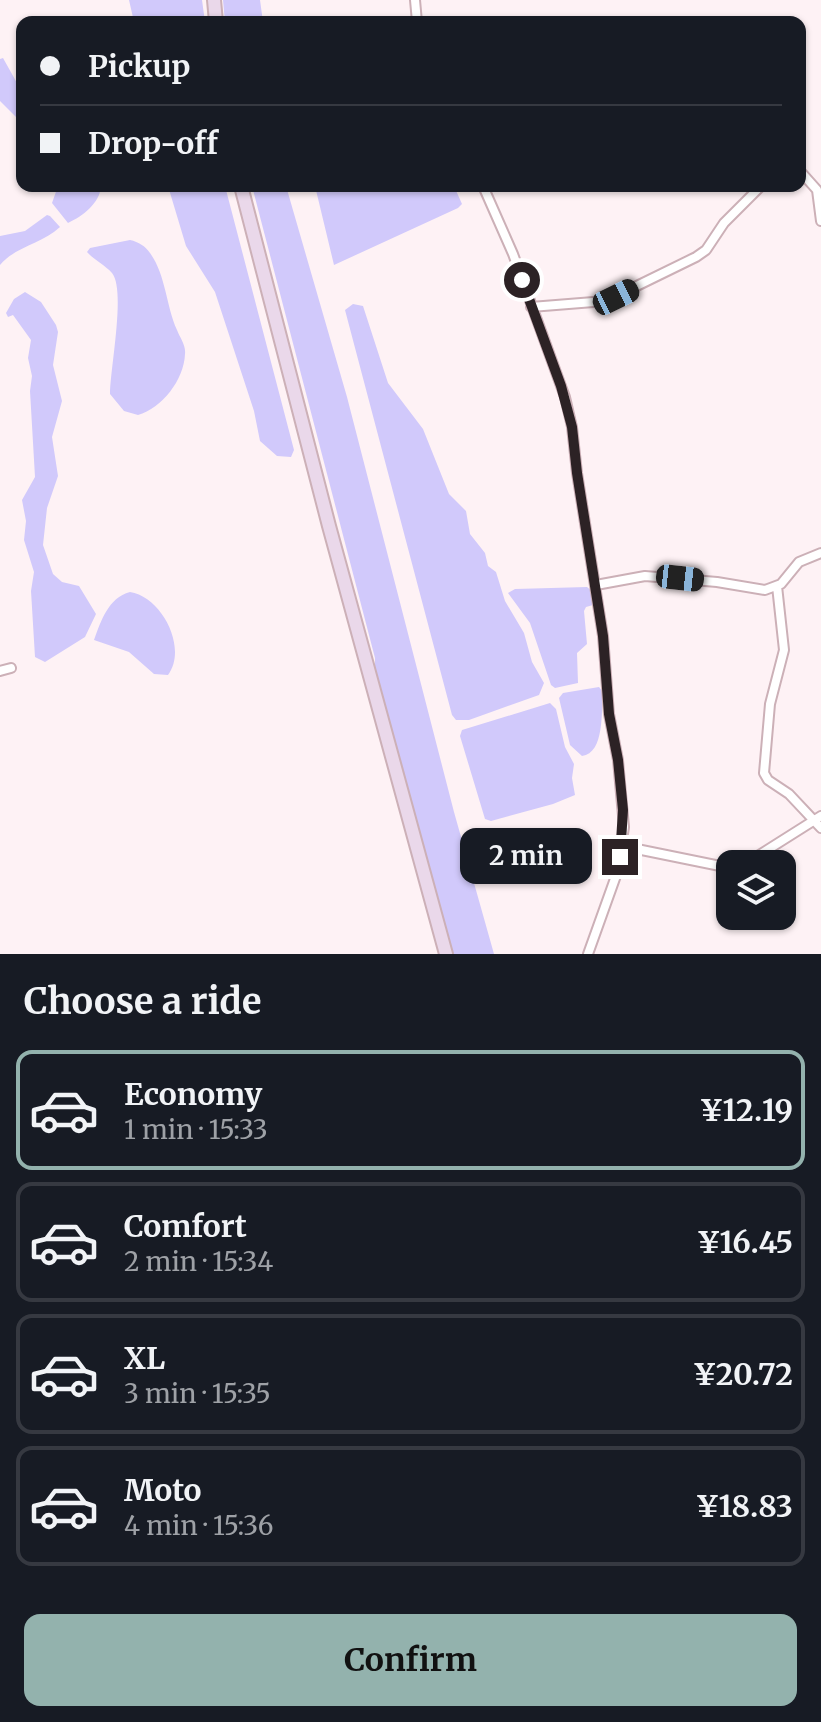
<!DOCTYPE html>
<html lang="en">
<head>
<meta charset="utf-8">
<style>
	:root { --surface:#171b24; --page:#242831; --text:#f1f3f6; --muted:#9ea1a6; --line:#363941; --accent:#93b2ad }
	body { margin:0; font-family:Merriweather,serif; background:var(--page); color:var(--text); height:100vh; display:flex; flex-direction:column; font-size:30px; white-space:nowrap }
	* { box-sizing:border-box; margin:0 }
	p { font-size:26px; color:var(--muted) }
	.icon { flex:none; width:44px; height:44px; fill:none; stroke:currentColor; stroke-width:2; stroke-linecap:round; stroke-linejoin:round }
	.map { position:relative; height:954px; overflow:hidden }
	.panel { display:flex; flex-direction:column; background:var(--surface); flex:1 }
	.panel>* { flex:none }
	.guide { position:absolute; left:16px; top:16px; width:790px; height:176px; border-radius:16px; box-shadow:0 2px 6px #0004; display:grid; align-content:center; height:176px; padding:0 24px; background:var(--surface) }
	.tools { position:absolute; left:716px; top:850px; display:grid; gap:16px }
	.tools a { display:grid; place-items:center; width:80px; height:80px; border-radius:16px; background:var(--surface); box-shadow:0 2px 6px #0004; font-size:40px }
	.end { position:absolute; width:36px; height:36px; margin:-18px; border:10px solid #2c2225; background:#fff; box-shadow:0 0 0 4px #fff }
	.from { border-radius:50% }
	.bubble { position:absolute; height:56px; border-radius:16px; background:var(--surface); box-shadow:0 2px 6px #0004; font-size:26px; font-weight:700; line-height:56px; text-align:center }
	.car { position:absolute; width:24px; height:48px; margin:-24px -12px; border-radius:10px; box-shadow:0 0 6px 2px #0007; background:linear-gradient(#222 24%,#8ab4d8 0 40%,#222 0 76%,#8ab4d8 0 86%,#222 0) }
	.guide b { display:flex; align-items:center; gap:28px; height:76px; font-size:30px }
	.guide b+b { border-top:2px solid var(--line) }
	.guide i { width:20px; height:20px; background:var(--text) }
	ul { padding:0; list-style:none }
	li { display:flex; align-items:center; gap:24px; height:120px; margin:0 16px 12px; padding:0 8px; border:4px solid var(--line); border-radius:16px }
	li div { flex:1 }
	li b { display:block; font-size:30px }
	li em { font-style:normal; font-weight:700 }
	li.selected { border-color:var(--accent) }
	li>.icon { width:72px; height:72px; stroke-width:1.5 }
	h2 { padding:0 24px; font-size:36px; line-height:96px }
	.action { display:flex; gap:16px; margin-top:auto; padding:16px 24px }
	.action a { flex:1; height:92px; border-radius:16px; background:var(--accent); color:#111; font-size:32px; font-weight:700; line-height:92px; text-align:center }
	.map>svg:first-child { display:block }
	.water { fill:#d1c9fb }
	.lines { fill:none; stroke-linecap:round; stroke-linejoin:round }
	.street-casing { stroke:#ccb0b7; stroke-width:12 }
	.secondary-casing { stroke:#ccb0b7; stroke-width:16 }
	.street { stroke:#fff; stroke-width:8 }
	.secondary { stroke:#ead8ea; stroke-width:12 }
	.route { stroke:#2c2225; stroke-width:10 }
</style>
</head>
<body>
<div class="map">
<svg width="821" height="954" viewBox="0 0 821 954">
	<rect width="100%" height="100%" fill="#fef2f5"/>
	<path class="water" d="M129 0H202L205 22H134Z
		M223 0H260L263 22H225Z
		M3 58 22 92V123L0 101V59Z
		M58 186H101C100 203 83 216 68 223L52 203Z
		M168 186H225L294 450 291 457 277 456 260 441 254 411 215 292 186 246Z
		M252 186H286L347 397 454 812 494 954H451L375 671V658Z
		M315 186H454L462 204 458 208 334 265Z
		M47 215 50 216 60 227C42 244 16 246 0 265V236L25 231Z
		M130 240C139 242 145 246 150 253 166 275 166 306 177 330 180 338 186 345 185 354 184 380 162 408 138 415L124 411 110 394C110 369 126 290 112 273 105 265 94 260 87 252L90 248Z
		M25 292 41 302 56 325 58 332 53 365 62 401 52 437 58 476 47 508 43 545 53 574 62 582 79 586 96 614 85 637 45 662 35 657 31 591 34 572 24 540 26 521 22 500 35 477 30 391 32 376 28 358 31 340 13 315 8 317 6 313 14 299Z
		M353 304 363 306 388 383 423 429 449 494 466 511 470 534 485 553 488 566 496 572 505 601 524 633 532 662 544 683 539 695 469 720H456L452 715 345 310Z
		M587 587 592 591 593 605 586 607 584 611 587 644 577 653 578 683 555 688 551 685 530 623 508 593 515 589Z
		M130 592C162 597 188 648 168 675L154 674 129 652 94 640C101 621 108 598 130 592Z
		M599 687 603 692C601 711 605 753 582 756L570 745 559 698 563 693Z
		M550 703 556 709 565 747 574 764 572 778 575 795 553 804 491 821 485 819 460 736 462 730Z"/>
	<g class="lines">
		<defs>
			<path id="street" d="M415 0 417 22
				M800 171 817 190 821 221
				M483 186 513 254 565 397 572 427 577 473 603 636 609 714 618 760 624 827 617 873 588 954
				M531 307 606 301 696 257 706 250 724 223 761 186
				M596 585 645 576 717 582 765 590 781 584 799 562 821 553
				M777 586 784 650 770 704 764 773 768 780 789 794 821 828
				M0 671 11 668
				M622 846 730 868
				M745 864 821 816"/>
			<path id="secondary" d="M214 0 216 22
				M241 186 329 526 446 954"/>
		</defs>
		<use href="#street" class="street-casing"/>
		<use href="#secondary" class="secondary-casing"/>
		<use href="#street" class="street"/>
		<use href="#secondary" class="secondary"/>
	</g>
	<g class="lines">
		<path class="route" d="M522 280 561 386 572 427 577 473 603 636 609 714 618 760 623 810 620 857"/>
	</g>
</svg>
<div class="tools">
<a><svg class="icon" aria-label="layers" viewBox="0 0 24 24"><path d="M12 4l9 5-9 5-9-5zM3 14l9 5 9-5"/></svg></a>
</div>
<i class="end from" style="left:522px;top:280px"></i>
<i class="end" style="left:620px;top:857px"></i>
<div class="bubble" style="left:460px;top:828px;width:132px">2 min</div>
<i class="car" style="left:616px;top:297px;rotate:64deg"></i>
<i class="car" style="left:680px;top:578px;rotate:96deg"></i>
<div class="guide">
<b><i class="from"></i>Pickup</b>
<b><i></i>Drop-off</b>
</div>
</div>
<section class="panel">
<h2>Choose a ride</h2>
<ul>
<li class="selected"><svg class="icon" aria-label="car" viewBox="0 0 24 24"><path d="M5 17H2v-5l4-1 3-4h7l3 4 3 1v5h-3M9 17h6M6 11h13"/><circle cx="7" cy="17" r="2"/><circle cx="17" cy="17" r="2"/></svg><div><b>Economy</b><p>1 min · 15:33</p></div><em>¥12.19</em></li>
<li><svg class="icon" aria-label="car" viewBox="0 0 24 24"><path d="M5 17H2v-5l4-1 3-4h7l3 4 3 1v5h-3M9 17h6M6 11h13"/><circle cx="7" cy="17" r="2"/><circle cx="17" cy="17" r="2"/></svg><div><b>Comfort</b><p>2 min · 15:34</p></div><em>¥16.45</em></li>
<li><svg class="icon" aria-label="car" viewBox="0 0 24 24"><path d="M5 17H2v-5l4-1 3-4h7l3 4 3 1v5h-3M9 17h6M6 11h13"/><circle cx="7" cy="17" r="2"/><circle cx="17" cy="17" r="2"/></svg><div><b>XL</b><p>3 min · 15:35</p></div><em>¥20.72</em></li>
<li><svg class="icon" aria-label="car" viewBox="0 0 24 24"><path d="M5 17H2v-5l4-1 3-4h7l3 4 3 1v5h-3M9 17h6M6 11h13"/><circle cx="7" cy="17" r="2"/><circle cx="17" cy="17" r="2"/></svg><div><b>Moto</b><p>4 min · 15:36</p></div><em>¥18.83</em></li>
</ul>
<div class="action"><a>Confirm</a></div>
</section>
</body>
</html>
